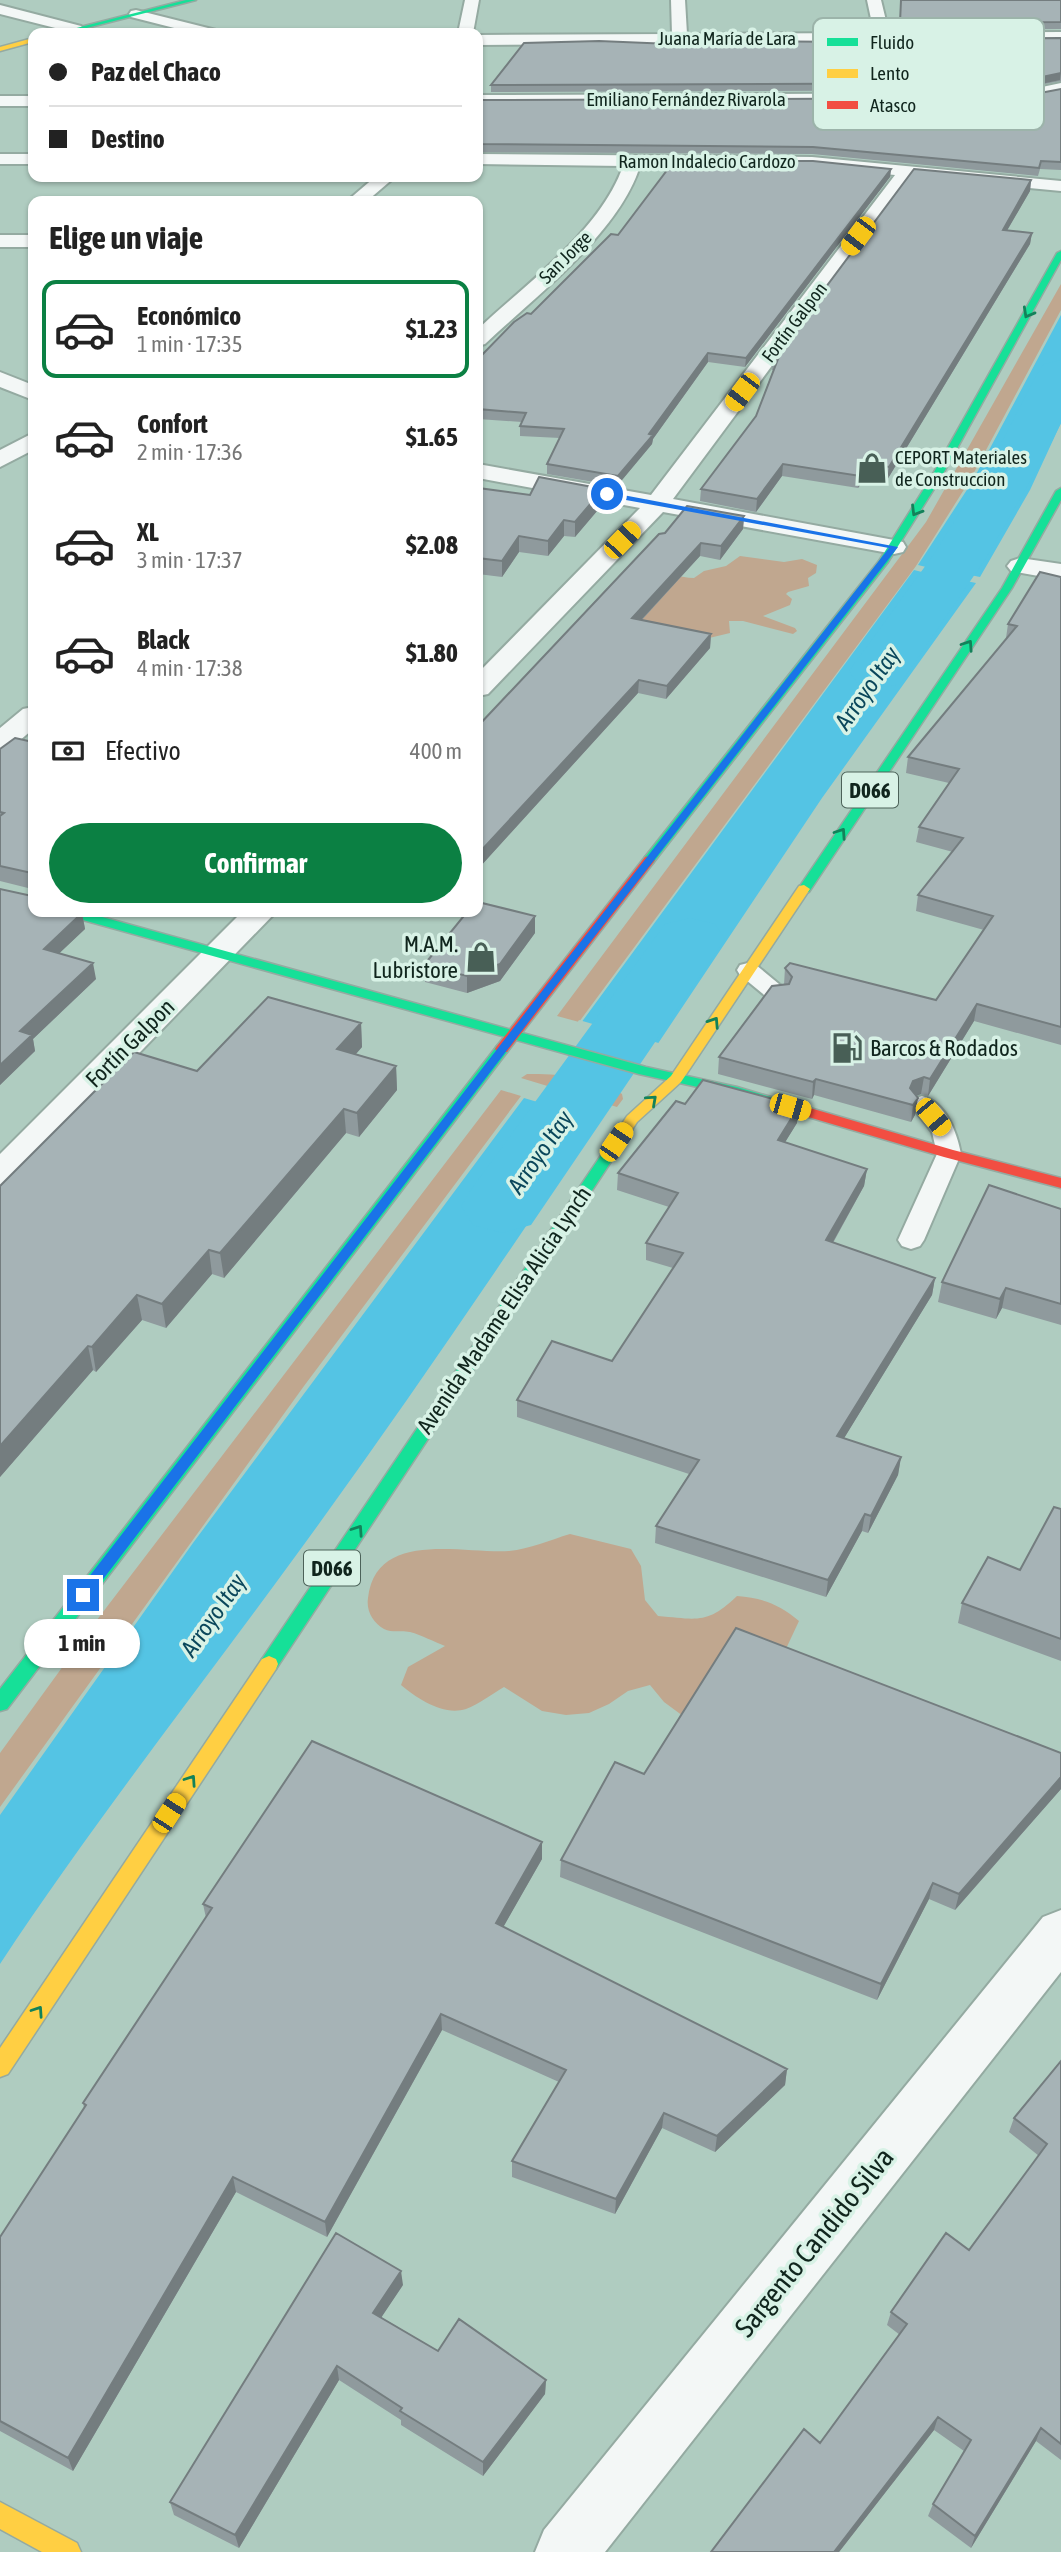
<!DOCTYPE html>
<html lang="es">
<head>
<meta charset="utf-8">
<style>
	:root { --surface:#fff; --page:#f6f6f6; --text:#222; --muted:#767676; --line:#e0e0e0; --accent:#0b8043 }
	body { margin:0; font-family:"Asap Condensed",sans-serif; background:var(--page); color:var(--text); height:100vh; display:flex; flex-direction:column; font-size:26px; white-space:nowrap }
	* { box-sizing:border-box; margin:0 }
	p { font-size:23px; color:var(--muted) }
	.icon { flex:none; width:38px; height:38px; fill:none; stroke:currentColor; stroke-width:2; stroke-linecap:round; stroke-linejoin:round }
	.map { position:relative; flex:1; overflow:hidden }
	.drawer { position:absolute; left:28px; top:196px; width:455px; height:721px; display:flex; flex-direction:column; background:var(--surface); border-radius:14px; box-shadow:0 2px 5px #0004 }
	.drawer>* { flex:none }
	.hud { position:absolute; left:28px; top:28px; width:455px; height:154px; border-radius:14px; box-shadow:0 2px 5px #0004; display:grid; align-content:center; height:154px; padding:0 21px; background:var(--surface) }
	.end { position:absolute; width:32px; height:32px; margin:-16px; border:9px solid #1a73e8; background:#fff; box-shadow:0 0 0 4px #fff }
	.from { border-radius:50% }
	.bubble { position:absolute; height:49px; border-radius:24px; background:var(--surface); box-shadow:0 2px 5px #0004; font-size:23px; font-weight:700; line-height:49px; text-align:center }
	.car { position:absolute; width:21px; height:42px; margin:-21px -10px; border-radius:9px; box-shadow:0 0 5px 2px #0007; background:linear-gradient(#f5c518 24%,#345 0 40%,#f5c518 0 76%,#345 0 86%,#f5c518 0) }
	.hud b { display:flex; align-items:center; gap:24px; height:66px; font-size:26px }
	.hud b+b { border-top:2px solid var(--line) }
	.hud i { width:18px; height:18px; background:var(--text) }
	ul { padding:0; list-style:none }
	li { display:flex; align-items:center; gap:21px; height:98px; margin:0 14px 10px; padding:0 7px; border:4px solid transparent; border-radius:14px }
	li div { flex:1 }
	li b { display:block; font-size:26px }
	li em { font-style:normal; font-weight:700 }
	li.on { border-color:var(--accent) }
	li>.icon { width:63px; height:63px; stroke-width:1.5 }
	h2 { padding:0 21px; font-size:32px; line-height:84px }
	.pay { display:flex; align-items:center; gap:18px; height:77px; padding:0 21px; font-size:26px }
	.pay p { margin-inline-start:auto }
	.action { display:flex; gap:14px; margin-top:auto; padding:14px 21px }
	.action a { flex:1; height:80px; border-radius:42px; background:var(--accent); color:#fff; font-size:28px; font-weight:700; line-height:80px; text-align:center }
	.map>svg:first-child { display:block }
	.green { fill:#c0a78f }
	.water { fill:#54c4e4 }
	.pier { fill:#afccc0 }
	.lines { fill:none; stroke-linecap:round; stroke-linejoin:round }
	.river { fill:#54c4e4; fill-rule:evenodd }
	.lane-casing { stroke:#94aaa1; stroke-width:4 }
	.street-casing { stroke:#94aaa1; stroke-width:4 }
	.fast-casing { stroke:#94aaa1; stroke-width:3 }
	.slow-casing { stroke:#94aaa1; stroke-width:3 }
	.jam-casing { stroke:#94aaa1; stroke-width:3 }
	.lane { fill:#f3f7f6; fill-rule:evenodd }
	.street { fill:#f3f7f6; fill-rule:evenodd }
	.fast { fill:#16e098; fill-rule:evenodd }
	.slow { fill:#ffcf43; fill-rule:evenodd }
	.jam { fill:#f24e42; fill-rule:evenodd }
	.wall { fill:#8f9a9d }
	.shaded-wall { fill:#747d7f }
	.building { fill:#a6b3b6; stroke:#747d7f; stroke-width:2 }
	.oneway { stroke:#13825a }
	.route { fill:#1a73e8 }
	.labels { text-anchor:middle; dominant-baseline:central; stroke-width:7; stroke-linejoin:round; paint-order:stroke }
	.far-street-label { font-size:19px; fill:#10251d; stroke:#d8f2e6 }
	.far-poi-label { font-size:19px; fill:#10251d; stroke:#d8f2e6; text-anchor:start }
	.shield { fill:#d8f2e6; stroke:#4c6259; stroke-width:2 }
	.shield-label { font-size:21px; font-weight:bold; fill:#10251d }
	.poi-label { font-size:23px; fill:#10251d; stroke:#d8f2e6; text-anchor:end }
	.street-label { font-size:23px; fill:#10251d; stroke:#d8f2e6 }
	.water-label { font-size:24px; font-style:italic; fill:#0b475b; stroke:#d8f2e6 }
	.near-street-label { font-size:28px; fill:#10251d; stroke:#d8f2e6 }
	.key { fill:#d8f2e6; stroke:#9cb4aa; stroke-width:2 }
	.key-label { font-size:19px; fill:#10251d }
</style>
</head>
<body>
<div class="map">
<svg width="1061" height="2552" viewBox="0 0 1061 2552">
	<rect width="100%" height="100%" fill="#afccc0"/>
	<path class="green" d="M1061 284V310L970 480 916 566 579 1022 557 1016 926 522Z
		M740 556 784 562 802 559 817 565 816 573 808 578 809 586 788 592 786 594 792 599 790 605 763 616 795 628 797 631 793 634 743 621H729L730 633 705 639 636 621 619 576C635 565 675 577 694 578L704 571 726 566Z
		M527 1074C557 1074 596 1076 622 1094L623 1099 617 1107 521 1078Z
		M501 1090 521 1096 304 1386 0 1807V1753L90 1629Z
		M570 1534 631 1549 641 1566 645 1600 658 1616C697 1619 707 1625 737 1596 762 1598 779 1604 799 1621L784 1653 683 1716 664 1702 650 1685 628 1691 609 1704 589 1713 566 1715 542 1711 504 1687C492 1694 479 1704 466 1709 443 1716 418 1699 401 1685L408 1667 445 1646C434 1642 422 1635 410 1632 402 1630 392 1633 384 1629 373 1622 366 1611 368 1598 376 1529 463 1554 509 1551 530 1549 550 1540 570 1534Z"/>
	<path class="water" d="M1061 315V423L1030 490 980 577 927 566 923 572 976 583 822 798 657 1045 581 1023 914 570 922 572 926 567 918 565 972 482Z
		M524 1098 598 1120C499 1266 401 1412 297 1554 198 1690 93 1823 0 1964V1815L193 1543Z"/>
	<path class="pier" d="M579 1020 662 1044 657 1048 580 1026 577 1023Z"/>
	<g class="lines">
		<path class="river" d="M1061 360V423L1044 457 986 558 900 684 879 689 858 684 849 671 934 554 994 457 1037 374 1044 364Z
			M690 918 715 924 725 939 531 1225 502 1233 473 1225 461 1206 473 1187 665 924Z"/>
		<defs>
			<path id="lane" d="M748 963 756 965 785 989 788 994 785 999H769L740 975 737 970 740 965Z
				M922 1096C946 1103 957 1132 961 1154L924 1240 920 1246 911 1249 902 1246 898 1240 937 1154 932 1132 910 1104 913 1099Z"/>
			<path id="street" d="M465 0H479L473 33H458Z
				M671 0H685L687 34 874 33 867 0H881L889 33 1061 32V42L478 45V35L672 34Z
				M0 5 81 26 84 29 75 33 0 14Z
				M136 10 216 30 219 33H194L131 17 129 14 131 11Z
				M1061 83V94L1058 95 1013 103 478 105V95L1013 93Z
				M0 96H33V106H0Z
				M0 154H33V164H0Z
				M478 154 812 157 1061 181V191L912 177 673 499 894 540 903 542 906 547 903 552 894 554 663 512 488 694 478 696V673L640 508 478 478V464L651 495 895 175 812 167 640 166C619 233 536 296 485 344L478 346V329C527 283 601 230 623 166L478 164Z
				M375 177H395L367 201H347Z
				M0 235H33V247H0Z
				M0 372 33 385V400L0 387Z
				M33 433V450L0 467V450Z
				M1020 558 1061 564V580L1011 571 1007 566 1011 561Z
				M33 707V729L10 749 0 752V728L23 709Z
				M242 912H276L13 1183 0 1187V1154Z
				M1061 1910V1972L605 2552H535L544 2530 1043 1917Z"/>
			<path id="fast" d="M186 0H196L67 33H57Z
				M1061 251V260L939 481 888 562 653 863H645V857L879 561 929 481 1057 253Z
				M1061 488V500L1012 588 809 892H799L798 889 1002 588 1056 491Z
				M64 912H84L646 1067 737 1087 798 1105 800 1108 793 1113 734 1095 639 1074 65 915Z
				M502 1045 507 1046 509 1049 507 1052 7 1709 0 1711V1689L497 1046Z
				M621 1131 628 1136 276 1669 269 1672 262 1669 260 1664 262 1659 616 1133Z"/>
			<path id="slow" d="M33 38V42L0 51V47Z
				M804 885 810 889 681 1082 637 1122 626 1139H616L614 1136 627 1116 671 1076 799 886Z
				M269 1656 276 1659 278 1664 276 1669 8 2074 0 2077V2048L262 1659Z
				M0 2502 77 2543 81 2552H42L0 2529Z"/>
			<path id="jam" d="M649 856 655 860 653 863 507 1052H497L495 1049 497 1046 645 857Z
				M793 1103 953 1150 1061 1178V1188L944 1157 788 1111 786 1108 788 1105Z"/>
		</defs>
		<use href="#lane" class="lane-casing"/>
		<use href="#street" class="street-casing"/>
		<use href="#fast" class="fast-casing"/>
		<use href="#slow" class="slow-casing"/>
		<use href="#jam" class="jam-casing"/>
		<use href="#lane" class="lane"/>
		<use href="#street" class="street"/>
		<use href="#fast" class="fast"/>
		<use href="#slow" class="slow"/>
		<use href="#jam" class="jam"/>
	</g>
	<path class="wall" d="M901 0H1061V29L899 30Z
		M1061 38V81L1013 90 491 92V85L719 46 855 42Z
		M1061 89V170L1040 169 1038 176 812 154 478 152V101L1014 98Z
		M891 169 890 177 745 367 708 362 653 439 652 444 617 486 547 474V464L560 438 520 436V426L522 422 478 419V359L531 314 618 235Z
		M1031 180 1030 191 1007 230 1032 233 1030 244 887 480 866 477 858 488 782 476 756 512 700 501 701 489 756 416 773 370H772L773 358Z
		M478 488 530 495 603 504 575 537 564 536 548 556 519 552 502 577 478 574Z
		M744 516 743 529 720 560 700 556 642 620 711 634 710 648 666 699 638 693 478 869 659 534Z
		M1061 577V1045L974 1021 928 1096 921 1094 916 1096 915 1115 911 1122 814 1095 812 1099 718 1074 719 1057 784 985 785 968 936 1000 984 930 916 911 918 895 953 852 916 842 919 827 949 783 906 773 908 757 1007 638H1006L1008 624Z
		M33 742V912L82 913 85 929 59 953 96 979 33 1039 35 1051 0 1085 32 896V889L0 881V749Z
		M535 933 500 981 467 993 425 982 424 965Z
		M361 1023 362 1047 356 1054 396 1066 397 1090 359 1137 346 1133 224 1278 212 1274 166 1328 142 1320 96 1372 93 1370 0 1477V1186L197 1071Z
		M685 1104 797 1123 785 1142 867 1169 864 1186 833 1243 935 1278 932 1295 844 1438 901 1457 898 1475 868 1533 862 1531 826 1597 655 1543 656 1526 689 1474 517 1417V1400L612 1361 673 1268 646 1260V1243L669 1207 617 1190 618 1173Z
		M1061 1209V1325L1002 1308 996 1319 938 1302 942 1282Z
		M1061 1509V1661L958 1623 962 1603 1020 1570Z
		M1061 1753V1789L955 1910 929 1899 877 2000 560 1877 561 1860 644 1774Z
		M542 1842V1859L503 1927 787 2069 785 2085 715 2152 662 2128 615 2214 512 2177V2161L559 2082 442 2030 327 2237 236 2192 73 2471 0 2431V2237L84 2108 83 2103 206 1918 203 1904Z
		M1061 2061V2460L1036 2441 971 2548 928 2516 933 2504 964 2451 934 2430 839 2552H711L820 2443 900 2335 887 2325 891 2312 969 2250 1039 2156 1009 2132 1014 2118Z
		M403 2285 381 2317 438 2351 546 2380 545 2394 483 2476 401 2425V2420L339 2380 239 2548 174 2515 170 2502Z"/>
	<path class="shaded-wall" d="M1061 73 1060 80 1013 90 1014 83Z
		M891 169 890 177 745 367 746 358Z
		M1031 180 1030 191 1001 241 1003 230Z
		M1032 233 1030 244 887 480 889 467Z
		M708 353V362L653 439 652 444 617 486 618 476Z
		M783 464 782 476 756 512 757 499Z
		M867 464 866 477 858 488 860 476Z
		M603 489V504L575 537V522Z
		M744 516 743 529 720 560 721 546Z
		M564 520V536L548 556V541Z
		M519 536V552L502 577V561Z
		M701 543 700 556 631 631 632 618Z
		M711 634 710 648 666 699 667 686Z
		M639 680 638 693 478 869V854Z
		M82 913 85 929 47 965 44 949Z
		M535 916V933L500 981 467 993V976Z
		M93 963 96 979 33 1039 35 1051 0 1085V1065L20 1031Z
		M977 1004 974 1021 928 1096 930 1079Z
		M361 1023 362 1047 339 1073 337 1049Z
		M396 1066 397 1090 359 1137 357 1113Z
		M924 1077 921 1094 911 1098 907 1104 910 1088 913 1081Z
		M816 1079 814 1095 812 1099 813 1082Z
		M918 1098 915 1115 911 1122 913 1105Z
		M799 1106 797 1123 776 1157 778 1140Z
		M344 1109 346 1133 224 1278 220 1253Z
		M867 1169 864 1186 824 1258 826 1240Z
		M209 1250 212 1274 166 1328 162 1304Z
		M935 1278 932 1295 835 1453 837 1436Z
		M1006 1288 1002 1308 996 1319 1000 1299Z
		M137 1295 142 1320 96 1372 92 1347Z
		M88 1346 93 1370 0 1477V1446Z
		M901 1457 898 1475 868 1533 871 1516Z
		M865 1514 862 1531 826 1597 828 1580Z
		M1061 1777V1789L955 1910 959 1894Z
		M542 1842V1859L496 1940V1923Z
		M933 1883 929 1899 877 2000 881 1984Z
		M441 2014 442 2030 327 2237 325 2222Z
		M787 2069 785 2085 715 2152 717 2136Z
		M664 2113 662 2128 615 2214 616 2199Z
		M233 2177 236 2192 73 2471 68 2458Z
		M401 2271 403 2285 375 2327 373 2313Z
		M337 2366 339 2380 239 2548 235 2535Z
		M546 2380 545 2394 483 2476V2462Z
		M938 2417 934 2430 839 2552H834Z
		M1041 2428 1036 2441 971 2548 975 2536Z"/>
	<path class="building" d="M901 0H1061V22L900 23Z
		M1061 38V73L1014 83 491 85 524 43 599 41 719 46 721 41 855 42 856 39Z
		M1061 89V162L1041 161 1039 168 813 147 478 144 479 100 1014 98Z
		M674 161H813L891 169 746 358 708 353 649 434 653 435 618 476 547 464 564 429 520 426 526 413 478 409V359L514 322 527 313 531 314 611 234 618 235Z
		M914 169 1031 180 1003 230 1032 233 889 467 867 464 860 476 783 464 757 499 701 489 756 416 778 359 773 358Z
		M539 477 603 489 575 522 564 520 548 541 519 536 502 561 478 558V488L530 495Z
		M687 506 744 516 721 546 701 543 632 618 711 634 667 686 639 680 478 854V726L659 534 665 533Z
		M1040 572 1061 577V1027L977 1004 930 1079 924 1077 913 1081 910 1088 918 1098 913 1105 816 1079 813 1082 719 1057 772 986 789 984 792 977 785 968 790 963 936 1000 993 916 918 895 963 838 919 827 959 769 908 757 1017 626 1008 624Z
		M15 738 33 742V912H78L82 913 44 949 93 963 20 1031 32 1035 0 1065V889L32 896V873L0 866V816L4 813 0 812V749Z
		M478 902 535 916 500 964 467 976 424 965 467 912H478Z
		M268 997 361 1023 337 1049 396 1066 357 1113 344 1109 220 1253 209 1250 162 1304 137 1295 92 1347 88 1346 0 1446V1186L134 1052 197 1071Z
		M703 1080 799 1106 778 1140 867 1169 826 1240 935 1278 837 1436 901 1457 871 1516 865 1514 828 1580 656 1526 699 1460 517 1400 552 1341 612 1361 683 1253 646 1243 678 1193 618 1173 676 1101 685 1104Z
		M989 1185 1061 1209V1304L1006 1288 1000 1299 942 1282Z
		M1054 1507 1061 1509V1639L962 1603 988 1557 1020 1570Z
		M736 1628 1061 1753V1777L959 1894 933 1883 881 1984 561 1860 615 1762 644 1774Z
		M312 1741 542 1842 496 1923 787 2069 717 2136 664 2113 616 2199 512 2161 566 2070 441 2014 325 2222 233 2177 68 2458 0 2421V2237L86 2105 83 2103 212 1908 203 1904Z
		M1061 2061V2444L1041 2428 975 2536 933 2504 971 2440 938 2417 834 2552H711L804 2429 820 2443 907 2324 891 2312 946 2233 969 2250 1047 2144 1014 2118Z
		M336 2233 401 2271 373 2313 438 2351 459 2319 546 2380 483 2462 400 2411 402 2408 337 2366 235 2535 170 2502Z"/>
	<defs><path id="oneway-chevron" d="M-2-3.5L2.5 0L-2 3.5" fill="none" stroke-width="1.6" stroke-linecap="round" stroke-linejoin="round" transform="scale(1.75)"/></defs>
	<g class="oneway">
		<use href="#oneway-chevron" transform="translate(1028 313) rotate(119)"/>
		<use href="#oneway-chevron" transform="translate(916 511) rotate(121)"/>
		<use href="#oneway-chevron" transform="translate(968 645) rotate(-56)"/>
		<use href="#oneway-chevron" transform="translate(841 833) rotate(-56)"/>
		<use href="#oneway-chevron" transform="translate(714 1022) rotate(-57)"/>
		<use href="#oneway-chevron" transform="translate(652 1100) rotate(-42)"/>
		<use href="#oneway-chevron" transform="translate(358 1530) rotate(-56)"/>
		<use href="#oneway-chevron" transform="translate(191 1780) rotate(-56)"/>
		<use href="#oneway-chevron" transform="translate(38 2011) rotate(-56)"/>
	</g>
	<path class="route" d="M607 492 898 547 553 990 88 1599H78V1591L546 986 889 548 604 496Z"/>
	<defs>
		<symbol id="shop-bare" viewBox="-9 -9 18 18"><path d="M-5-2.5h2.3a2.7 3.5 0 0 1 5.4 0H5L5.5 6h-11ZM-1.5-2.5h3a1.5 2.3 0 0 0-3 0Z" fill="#485f56" stroke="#d8f2e6" stroke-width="2.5" paint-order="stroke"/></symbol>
		<symbol id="fuel-bare" viewBox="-9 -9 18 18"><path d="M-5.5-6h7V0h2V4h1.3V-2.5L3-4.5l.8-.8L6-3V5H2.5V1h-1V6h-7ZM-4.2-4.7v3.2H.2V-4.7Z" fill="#485f56" stroke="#d8f2e6" stroke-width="2.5" paint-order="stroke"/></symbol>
	</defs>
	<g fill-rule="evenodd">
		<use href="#shop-bare" x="850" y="446" width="44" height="44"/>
		<use href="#shop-bare" x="459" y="935" width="44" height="44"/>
		<use href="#fuel-bare" x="825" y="1026" width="44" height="44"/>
	</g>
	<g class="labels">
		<g class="far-street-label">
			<text x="727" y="38">Juana María de Lara</text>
			<text x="686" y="99">Emiliano Fernández Rivarola</text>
			<text x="707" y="161">Ramon Indalecio Cardozo</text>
			<text transform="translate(565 257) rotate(-45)">San Jorge</text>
			<text transform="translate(794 322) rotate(-53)">Fortín Galpon</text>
		</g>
		<g class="far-poi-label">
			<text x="895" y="457">CEPORT Materiales<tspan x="895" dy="22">de Construccion</tspan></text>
		</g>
		<g class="shield">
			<rect x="842" y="772.5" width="56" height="35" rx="5"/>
			<rect x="304" y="1550.5" width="56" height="35" rx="5"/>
		</g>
		<g class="shield-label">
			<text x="870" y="790">D066</text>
			<text x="332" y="1568">D066</text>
		</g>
		<g class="poi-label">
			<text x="458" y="944">M.A.M.<tspan x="458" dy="26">Lubristore</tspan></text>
			<text x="870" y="1048" text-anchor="start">Barcos &amp; Rodados</text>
		</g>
		<g class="street-label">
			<text transform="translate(130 1043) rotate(-45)">Fortín Galpon</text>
			<text transform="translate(504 1310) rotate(-56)">Avenida Madame Elisa Alicia Lynch</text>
		</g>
		<g class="water-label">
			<text transform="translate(867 688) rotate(-55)">Arroyo Itay</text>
			<text transform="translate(540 1152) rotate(-55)">Arroyo Itay</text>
			<text transform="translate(213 1615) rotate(-55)">Arroyo Itay</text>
		</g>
		<g class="near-street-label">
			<text transform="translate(814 2242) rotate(-51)">Sargento Candido Silva</text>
		</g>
	</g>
	<rect x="813" y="18" width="231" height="112" rx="10" class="key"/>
	<rect x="827" y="38" width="31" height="8" fill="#16e098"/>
	<rect x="827" y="69" width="31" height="9" fill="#ffcf43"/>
	<rect x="827" y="101" width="31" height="8" fill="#f24e42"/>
	<g class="key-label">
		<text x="870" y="49">Fluido</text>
		<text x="870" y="80">Lento</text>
		<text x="870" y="112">Atasco</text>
	</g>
</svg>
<i class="end from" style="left:607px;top:494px"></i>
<i class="end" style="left:83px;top:1595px"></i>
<div class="bubble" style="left:24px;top:1619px;width:116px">1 min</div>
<i class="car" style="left:858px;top:236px;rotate:217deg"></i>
<i class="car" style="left:742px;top:392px;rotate:217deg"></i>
<i class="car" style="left:622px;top:540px;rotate:44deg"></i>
<i class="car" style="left:790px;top:1107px;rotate:106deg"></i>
<i class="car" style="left:933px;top:1117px;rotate:140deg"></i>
<i class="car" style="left:616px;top:1142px;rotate:34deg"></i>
<i class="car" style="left:169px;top:1813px;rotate:33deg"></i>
<div class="hud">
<b><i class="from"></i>Paz del Chaco</b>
<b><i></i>Destino</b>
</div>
<section class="drawer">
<h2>Elige un viaje</h2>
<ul>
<li class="on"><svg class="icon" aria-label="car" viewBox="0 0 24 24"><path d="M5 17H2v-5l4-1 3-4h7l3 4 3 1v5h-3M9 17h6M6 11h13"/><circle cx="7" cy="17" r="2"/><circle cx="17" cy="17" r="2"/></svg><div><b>Económico</b><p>1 min · 17:35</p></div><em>$1.23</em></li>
<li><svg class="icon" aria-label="car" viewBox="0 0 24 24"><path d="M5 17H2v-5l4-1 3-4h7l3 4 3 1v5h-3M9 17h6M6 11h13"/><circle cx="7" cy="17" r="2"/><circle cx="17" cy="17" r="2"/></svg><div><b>Confort</b><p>2 min · 17:36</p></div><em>$1.65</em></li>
<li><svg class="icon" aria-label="car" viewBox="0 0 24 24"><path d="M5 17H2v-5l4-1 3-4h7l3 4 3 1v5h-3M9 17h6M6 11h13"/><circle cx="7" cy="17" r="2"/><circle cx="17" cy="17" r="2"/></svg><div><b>XL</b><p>3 min · 17:37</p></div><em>$2.08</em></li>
<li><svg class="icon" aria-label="car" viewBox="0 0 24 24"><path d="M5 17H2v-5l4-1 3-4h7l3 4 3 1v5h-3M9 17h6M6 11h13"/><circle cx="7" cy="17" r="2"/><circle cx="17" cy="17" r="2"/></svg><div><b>Black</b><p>4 min · 17:38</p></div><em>$1.80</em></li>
</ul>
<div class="pay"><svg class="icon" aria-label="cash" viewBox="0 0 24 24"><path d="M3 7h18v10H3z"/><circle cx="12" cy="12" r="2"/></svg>Efectivo<p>400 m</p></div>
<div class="action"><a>Confirmar</a></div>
</section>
</div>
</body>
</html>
